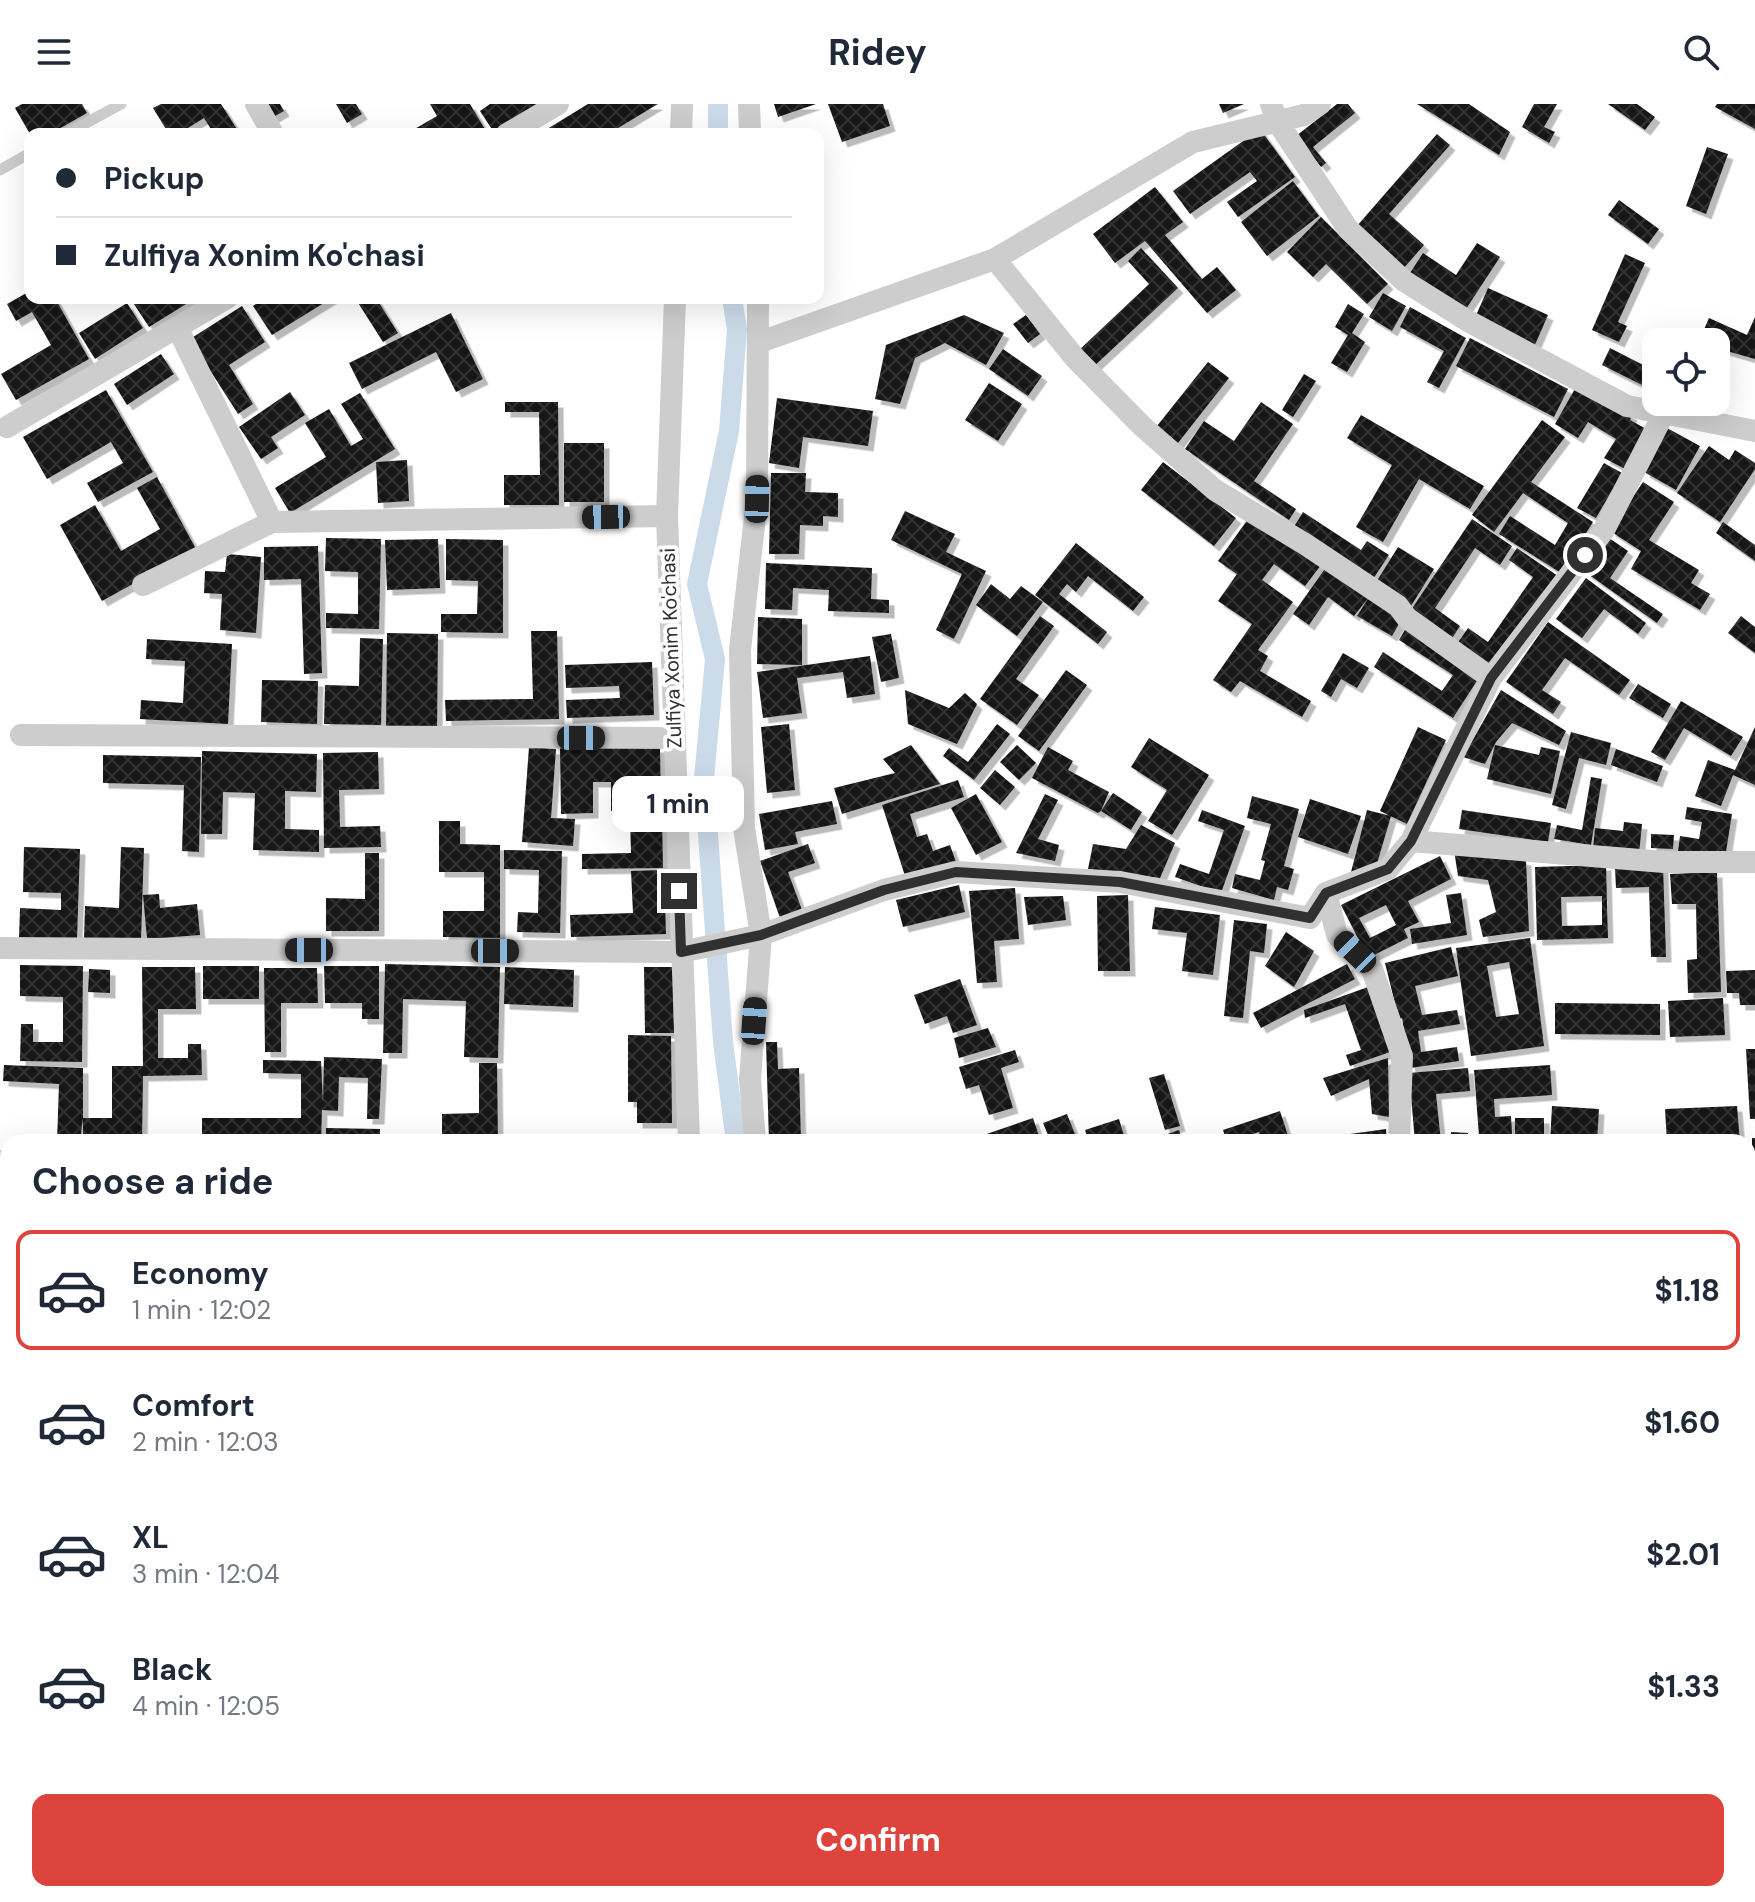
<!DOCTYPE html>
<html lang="en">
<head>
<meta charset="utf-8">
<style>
	:root { --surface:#fff; --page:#f2f2f3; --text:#1f2937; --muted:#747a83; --line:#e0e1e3; --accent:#dc443d }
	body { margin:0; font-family:"DM Sans",sans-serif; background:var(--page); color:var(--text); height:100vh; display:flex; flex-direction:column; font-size:30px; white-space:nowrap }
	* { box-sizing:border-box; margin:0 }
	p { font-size:26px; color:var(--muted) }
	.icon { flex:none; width:44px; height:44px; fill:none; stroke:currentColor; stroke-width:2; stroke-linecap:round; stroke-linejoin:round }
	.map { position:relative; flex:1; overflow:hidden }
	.sheet { position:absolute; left:0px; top:1030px; width:1756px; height:768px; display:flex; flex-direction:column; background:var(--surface); border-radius:24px 24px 0 0; box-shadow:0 8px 32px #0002 }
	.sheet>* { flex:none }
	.guide { position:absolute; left:24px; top:24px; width:800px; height:176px; border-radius:16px; box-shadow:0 8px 32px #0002; display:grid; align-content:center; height:176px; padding:0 32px; background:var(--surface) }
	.tools { position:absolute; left:1642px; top:224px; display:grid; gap:16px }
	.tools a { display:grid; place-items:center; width:88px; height:88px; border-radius:16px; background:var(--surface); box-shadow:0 8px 32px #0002; font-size:40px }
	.end { position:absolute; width:36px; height:36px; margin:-18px; border:10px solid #303030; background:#fff; box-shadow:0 0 0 4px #fff }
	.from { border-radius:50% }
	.bubble { position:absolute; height:56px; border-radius:16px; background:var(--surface); box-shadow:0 8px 32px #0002; font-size:26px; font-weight:700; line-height:56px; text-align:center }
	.car { position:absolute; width:24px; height:48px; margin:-24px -12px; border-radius:10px; box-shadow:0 0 6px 2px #0007; background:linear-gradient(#222 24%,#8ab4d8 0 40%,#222 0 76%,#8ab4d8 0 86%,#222 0) }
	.guide b { display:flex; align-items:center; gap:28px; height:76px; font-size:30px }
	.guide b+b { border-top:2px solid var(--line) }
	.guide i { width:20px; height:20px; background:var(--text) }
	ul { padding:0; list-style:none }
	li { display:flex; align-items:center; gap:24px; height:120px; margin:0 16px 12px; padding:0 16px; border:4px solid transparent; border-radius:16px }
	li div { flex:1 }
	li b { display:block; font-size:30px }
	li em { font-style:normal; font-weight:700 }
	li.current { border-color:var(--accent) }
	li>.icon { width:72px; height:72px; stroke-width:1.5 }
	h2 { padding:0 32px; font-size:36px; line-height:96px }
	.primary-button { display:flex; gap:16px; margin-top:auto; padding:16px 32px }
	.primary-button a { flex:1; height:92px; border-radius:16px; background:var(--accent); color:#fff; font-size:32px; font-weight:700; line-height:92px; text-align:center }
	header { display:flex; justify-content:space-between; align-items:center; height:104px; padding:0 32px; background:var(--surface); font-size:36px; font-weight:700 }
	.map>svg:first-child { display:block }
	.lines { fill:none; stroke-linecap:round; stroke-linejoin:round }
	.canal { stroke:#ccdbea; stroke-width:20 }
	.building { fill:url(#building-cross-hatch); fill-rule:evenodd; filter:url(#shadow) }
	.service { stroke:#cdcdcd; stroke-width:11 }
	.minor { stroke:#cdcdcd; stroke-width:22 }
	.route { stroke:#303030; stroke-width:10 }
	.labels { text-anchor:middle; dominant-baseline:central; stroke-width:8; stroke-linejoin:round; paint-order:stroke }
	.street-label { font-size:20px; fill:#303030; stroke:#fff }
</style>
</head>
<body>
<header><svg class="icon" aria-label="menu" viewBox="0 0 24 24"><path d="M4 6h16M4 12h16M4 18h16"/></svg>Ridey<svg class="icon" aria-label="search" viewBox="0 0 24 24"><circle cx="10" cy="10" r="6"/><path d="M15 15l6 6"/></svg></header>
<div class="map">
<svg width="1755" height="1798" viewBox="0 0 1755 1798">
	<defs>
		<pattern id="building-cross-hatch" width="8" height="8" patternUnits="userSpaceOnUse" patternTransform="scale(2)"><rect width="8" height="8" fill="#171717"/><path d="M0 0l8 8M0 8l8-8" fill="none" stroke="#303030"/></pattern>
		<filter id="shadow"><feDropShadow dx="5.5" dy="5.5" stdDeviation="0" flood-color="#0004"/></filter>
	</defs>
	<rect width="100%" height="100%" fill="#fff"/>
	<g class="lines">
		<path class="canal" d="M718 0V30
			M732 194 737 225 729 327 697 480 715 555 704 675 723 938 736 1038
			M734 1790 735 1798"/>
	</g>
	<path class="building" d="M22 0H82L87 9 50 30H30L15 4Z
		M161 0H221L240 30H214L204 14 178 30H169L153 4Z
		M261 0H280L284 7 270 15Z
		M336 0H356L362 10 347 19Z
		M430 0H470L486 27 406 30 437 12Z
		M490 0H539L495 30 480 7Z
		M588 0H658L608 30H539Z
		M774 0H816L778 13Z
		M828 0H883L890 22 842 38Z
		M1219 0H1244L1223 9Z
		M1337 0H1348L1355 9 1313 43 1326 59 1321 63 1296 32Z
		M1417 0H1469L1510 28 1499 51Z
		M1534 0H1557L1544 23 1555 28 1549 39 1522 23Z
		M1608 0H1637L1655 13 1645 26Z
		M1717 0H1755V25L1715 3Z
		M1260 25 1295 73 1238 113 1227 98 1257 77 1250 68 1190 110 1173 87Z
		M1437 30 1450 41 1389 110 1424 141 1404 164 1357 122Z
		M1707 43 1728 50 1706 110 1686 102Z
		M1293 77 1319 112 1267 152 1241 118Z
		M1155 83 1183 118 1165 131 1202 175 1217 163 1236 186 1207 209 1145 137 1115 159 1093 130Z
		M1619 96 1659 125 1648 140 1608 111Z
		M1321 113 1388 180 1367 200 1326 160 1313 173 1287 148Z
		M1477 139 1500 153 1466 205 1410 169 1423 149 1456 171Z
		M1141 144 1178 184 1091 265 1076 249 1149 180 1128 157Z
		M1625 150 1645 159 1618 218 1627 222 1619 238 1592 226Z
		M1488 184 1548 211 1534 243 1474 216Z
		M30 187V194H55L89 255 16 296 1 270 51 241 32 208 16 217 7 200Z
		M1383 189 1406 202 1392 227 1369 213Z
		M137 194H196L149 223 132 197Z
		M265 194H332L272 231 253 202Z
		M355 194H376L398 229 383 238Z
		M127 199 143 224 95 255 79 229Z
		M1348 200 1364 210 1352 229 1365 238 1347 268 1331 259 1348 231 1335 223Z
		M242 202 265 238 229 261 253 300 238 310 190 235Z
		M1410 203 1466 234 1439 284 1427 278 1444 247 1400 223Z
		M451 209 483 275 456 288 436 248 362 285 349 259Z
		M964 211 1004 229 986 261 945 239 915 254 900 300 875 295 886 241Z
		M1026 211 1040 230 1028 239 1013 220Z
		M1755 213V255L1716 244V238H1683L1689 227 1699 232V237L1709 214 1747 231Z
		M1665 231 1679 238H1662Z
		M1470 234 1568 285 1554 313 1456 262Z
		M1610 244 1649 264 1656 249V288L1602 261Z
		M1003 245 1042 272 1028 292 989 265Z
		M161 250 174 270 127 301 114 280Z
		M1208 258 1229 274 1178 339 1157 322Z
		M1304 270 1316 277 1293 313 1282 306Z
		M989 279 1022 300 998 337 965 316Z
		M1576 283 1632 311 1630 316 1648 326 1625 365 1604 354 1616 335 1588 318 1578 334 1555 320Z
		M106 286 153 368 98 398 87 379 123 359 111 338 47 375 23 333Z
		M290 288 305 311 271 333 278 344 261 355 239 323Z
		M360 289 395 345 290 409 275 384 326 353 305 319 329 305 351 342 363 335 341 300Z
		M777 294 873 307 868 342 803 333 799 364 769 359Z
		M505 298H558L559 401H504V371H540L539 308H505Z
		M1261 298 1293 320 1254 377 1296 405 1289 416 1185 345 1204 317 1234 337Z
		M1361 311 1484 382 1470 405 1419 375 1383 438 1356 423 1392 361 1347 334Z
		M1542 316 1565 333 1531 378 1593 418 1561 469 1499 430 1510 412 1555 441 1568 419 1523 389 1494 428 1472 411Z
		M1667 324 1700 342 1676 386 1644 368Z
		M564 339H604V398H564Z
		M1709 342 1729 356 1735 346 1755 359V365L1720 418 1677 389Z
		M407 356 409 397 378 399 376 358Z
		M1163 358 1236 414 1214 442 1141 386Z
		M1604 359 1622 369 1596 414 1577 404Z
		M771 369H806L805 388 838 389V413L823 412V422L800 421 799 450H769Z
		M157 373 196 445 102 497 60 421 95 401 121 447 160 425 137 384Z
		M1643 378 1674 398 1649 436 1699 466 1691 479 1710 490 1700 506 1631 465 1641 447 1610 427Z
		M905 407 955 430 946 448 986 467 954 535 936 526 962 470 891 436Z
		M1303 408 1361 446 1367 437 1389 451 1373 475 1293 424Z
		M1248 415 1321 461 1305 482 1274 460 1262 476 1293 498 1258 546 1268 552 1260 567 1311 597 1302 613 1240 577 1231 588 1213 576 1252 520 1218 497 1237 470 1218 457Z
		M1472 415 1512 442 1500 461 1475 444 1435 504 1460 522 1449 539 1407 512Z
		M1723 418 1755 441V457L1716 429Z
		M326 434 381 435 379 525 326 524V509L358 510V468L325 467Z
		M1609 434 1628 447 1610 474 1663 510 1657 519 1585 468Z
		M438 435 440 484 387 486 385 436Z
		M446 435 503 436V529L441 528V510H477L478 477 446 476Z
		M1076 439 1144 493 1133 507 1088 472 1076 488 1067 480 1059 490 1107 528 1098 540 1035 491Z
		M318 442 322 569 304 570 301 475 264 476V443Z
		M1398 443 1434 465 1411 502 1375 480Z
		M1517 444 1558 472 1490 569 1454 544 1468 524 1488 538 1533 473 1509 456Z
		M227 450 261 453 256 529 220 526 222 490 204 489 205 467 225 468Z
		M766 459 872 464 871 495 889 496V509L828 507 829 486 793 484 792 506 765 505Z
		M1329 459 1369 493 1354 512 1328 493 1309 521 1293 510Z
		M1586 474 1646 519 1638 530 1604 505 1582 534 1556 515Z
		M991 480 1010 495 1021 482 1043 498 1017 532 976 501Z
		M1369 493 1403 513 1392 532 1357 512Z
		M1040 512 1054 522 1016 575 1039 591 1017 621 980 595Z
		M1741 512 1755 523V549L1728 529Z
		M758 513 802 515V561L757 560Z
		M1548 518 1630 576 1619 591 1565 554 1542 586 1561 598 1553 610 1506 578Z
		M1406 524 1480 572 1453 614 1374 563 1383 548 1442 587 1453 571 1399 536Z
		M531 527H557L559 615 446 617 445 596 533 595Z
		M387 529 438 530 437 627 386 626Z
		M891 530 899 574 881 578 872 533Z
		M360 534 383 535 381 621 324 620 325 581 359 582Z
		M147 535 232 540 228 620 140 615 141 596 183 599 185 557 146 555Z
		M1343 549 1369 564 1357 584 1341 575 1331 593 1321 587Z
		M870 552 875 590 847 594 843 568 797 574 802 609 763 614 757 568Z
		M652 558 654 611 567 614 566 596 620 594 619 582 566 584 565 561Z
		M1066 566 1087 581 1039 647 1018 632Z
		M262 576 318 577 317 620 261 618Z
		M1638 580 1671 600 1663 614 1629 594Z
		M905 586 949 604 965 589 977 600 957 640 908 620Z
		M1501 586 1566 627 1559 641 1512 619 1496 638 1485 660 1463 653Z
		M1681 597 1743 633 1731 652 1684 624 1665 656 1651 648Z
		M789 620 795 686 767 689 761 623Z
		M997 620 1010 630 974 676 943 652 949 644 968 658Z
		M1418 623 1446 636 1407 720 1380 707Z
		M1755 623V681L1733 671 1721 702 1695 692 1708 656 1735 666Z
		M1571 628 1611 639 1606 661 1579 654 1566 705 1552 701Z
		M1149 634 1209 671 1172 731 1148 717 1167 686 1131 663Z
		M911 641 940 680 842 710 834 684 895 669 883 655Z
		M1017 641 1036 659 1019 676 1000 658Z
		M1495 641 1539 651 1541 643 1560 647 1551 690 1487 675Z
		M529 643 556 645 551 714 575 715 573 742 522 738Z
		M660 643 661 707H611V678H593V709L561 710 560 644Z
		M1048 643 1073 657 1068 666 1109 688 1101 707 1098 709 1032 674Z
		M1616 645 1663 662 1657 678 1611 661Z
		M202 647 317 650 316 688 285 687V725L319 726V748L253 746 255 689 223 688 222 730H201Z
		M378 648 379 685 339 686 340 723 380 722 381 743 324 744 323 649Z
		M103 651 201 653 199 748 182 747 184 681 103 679Z
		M995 666 1015 683 1000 701 980 684Z
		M1591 673 1602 675 1591 741 1554 735 1557 721 1582 726Z
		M958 676 964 693 910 710 917 733 927 730 933 747 950 741 956 758 906 775 882 701Z
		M1113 689 1142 708 1131 726 1101 707Z
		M976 690 1002 738 976 751 951 704Z
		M1045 690 1058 696 1038 735 1059 741 1055 757 1016 749Z
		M1252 692 1299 705 1284 762 1294 765 1288 786 1277 783 1274 796 1232 784 1235 770 1260 776 1265 757 1261 756 1271 720 1247 714Z
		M1310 695 1361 712 1348 750 1298 733Z
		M832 697 837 720 795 728 798 740 765 746 759 710Z
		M1687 703 1732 710 1725 754 1678 747 1680 732 1699 735 1702 718 1685 715Z
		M1202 706 1245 722 1221 789 1175 773 1180 760 1209 770 1224 726 1198 717Z
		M1367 706 1391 712 1376 763 1351 768Z
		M1462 706 1551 719 1548 738 1459 725Z
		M630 713H662L663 764 582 765V750L631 749Z
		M439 717H460V740L500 741V834L443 833V807H484V768H439Z
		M1624 718 1642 720 1639 750 1593 745 1595 724 1623 727Z
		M1141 721 1175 739 1160 774 1088 765 1093 740 1126 745Z
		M1651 730 1674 731 1673 745 1651 744Z
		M808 740 815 759 788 768 802 806 780 814 760 757Z
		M24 743 80 745 77 835 19 834 20 804 61 806V789L23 788Z
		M121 743 144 744 141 836 84 835 85 802 119 804Z
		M504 746 562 747 560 829 517 828 518 808 538 809 539 766 504 765Z
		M1454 746 1526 756 1529 827 1483 833 1479 816 1496 808 1488 776 1458 772Z
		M365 749H379V827H326V794L365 795Z
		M1440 752 1451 775 1408 797 1419 818 1404 825 1408 834 1368 854 1341 801ZM1386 801 1396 821 1370 834 1359 814Z
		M1606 761 1608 834 1537 836 1535 763ZM1602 792V821L1562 822 1561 793Z
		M1663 762 1666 853H1651L1649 783 1616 784 1615 764Z
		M664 766 666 830 571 833 570 811 633 809 631 767Z
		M1717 768 1721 888 1688 889 1687 856 1697 855 1696 800H1672L1670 770Z
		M959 781 965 808 903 823 896 796Z
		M1015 784 1019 835 994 837 997 878 977 879 969 787Z
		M1461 789 1467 831 1412 840 1410 825 1451 819 1446 791Z
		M159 790 160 804 197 800 200 831 147 835 143 791Z
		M1128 791 1130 867H1098L1097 792Z
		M1063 792 1066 816 1028 821 1024 793Z
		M1155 803 1220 811 1213 871 1182 867 1187 829 1152 825Z
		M1234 816 1267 820 1264 849 1250 847 1243 914 1224 912Z
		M1286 828 1314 847 1294 883 1265 862Z
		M1530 834 1544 942 1471 952 1456 844ZM1509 858 1519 910 1496 913 1487 862Z
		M1451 843 1458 872 1415 882 1422 911 1457 906 1460 920 1418 927 1421 948 1457 943 1459 957 1410 964 1402 914 1399 916 1385 859Z
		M385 860 500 863 498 954 464 953 466 897 403 895 402 949H383Z
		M1347 860 1355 875 1261 924 1253 909Z
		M20 861 83 862 82 958 20 957 21 920H33V938H63V893L20 892Z
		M203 862H259V895H203Z
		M324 862H379V915H362V899H325Z
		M142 863H195L196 905H158V954H188V940H201L202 971 143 972 142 1038H83V1014L80 1038H57L59 980 3 977 4 961 83 964V1014H112V962H143Z
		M505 863 574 866 573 903 504 900Z
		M644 863H673L674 929H645Z
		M264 864H317L318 899H281V948H265Z
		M89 865 110 866V889L88 888Z
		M1755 866V901H1740L1739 889H1727L1726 867Z
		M960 875 977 921 953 929 947 912 925 920 914 891Z
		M1368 883 1393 947 1350 962 1346 951 1361 946 1345 900 1305 914 1304 906Z
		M1723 894 1725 931 1670 933 1668 897Z
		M1555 899 1660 900V931L1555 930Z
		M988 924 996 943 959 954 954 934Z
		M628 931 671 932 672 1019H637V998H628Z
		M766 938H777L778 965 799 964 801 1038H769Z
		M1746 945H1755V1015H1750Z
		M1015 946 1019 958 1001 964 1013 1004 989 1011 979 981 966 985 959 963Z
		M324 953 382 955 379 1015H367L368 974 339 973 338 1007 322 1006 321 1038H202V1014H301V970L263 969V956L321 957 323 998Z
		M1388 954 1389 1013 1372 1010 1369 975 1331 992 1323 974Z
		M479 959H497L498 1038H442V1010L479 1009Z
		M1550 961 1552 991 1494 995 1495 1013 1511 1012 1512 1030 1479 1032 1474 966Z
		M1468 964 1470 987 1436 990 1441 1038H1415L1409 969Z
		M1164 970 1180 1022 1165 1026 1149 974Z
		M1552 1002 1599 1005 1597 1038H1550Z
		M1737 1002 1740 1038H1667L1665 1005Z
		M1280 1007 1290 1038H1262L1259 1028 1227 1038 1223 1026Z
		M1067 1010 1078 1038H1051L1043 1019Z
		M1033 1014 1041 1038H976L975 1034Z
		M1515 1014H1544V1038H1515Z
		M1119 1015 1125 1035 1089 1038 1085 1026Z
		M326 1024 380 1025V1038H326Z
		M1386 1025 1387 1038H1307V1036Z
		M1179 1026 1183 1038H1145Z
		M1451 1028 1468 1029V1038H1450Z
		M1752 1034H1755V1132H1752Z
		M0 1080H8V1114H0Z
		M1748 1140H1755V1162H1748Z
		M1748 1167H1752L1750 1201H1748Z
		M0 1171H8V1263H0Z
		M1748 1302H1755V1370H1748Z
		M0 1364 8 1365V1420H0Z
		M1755 1411V1438L1748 1439V1412Z
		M0 1448H8V1486H1Z
		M1755 1451V1515L1748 1516V1485H1751L1748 1452Z
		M1748 1585H1755V1656L1748 1655Z
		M1748 1661H1755V1690H1748Z
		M1748 1757H1755V1798H1730V1790H1748Z
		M540 1790H558V1798H540Z
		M618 1790H658V1794H618Z
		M1020 1790H1040L1044 1798H1023Z
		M1161 1790H1208L1210 1795 1225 1790H1260L1263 1798H1164Z
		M1519 1790H1637V1798H1519Z
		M1640 1790H1667V1798H1641Z"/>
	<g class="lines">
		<path class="service" d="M66 30 121 0
			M0 66 30 49"/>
		<path class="minor" d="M256 0 273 30
			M749 0 750 30
			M1271 0 1277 17 1348 125 1404 177 1468 217 1627 302 1755 327
			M507 30 558 0
			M681 30 682 0
			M675 194 667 412 689 1038
			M177 223 272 418
			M760 238 995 155 1193 38 1304 11 1320 0
			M7 323 227 194
			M143 481 272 418 667 412
			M1491 574 1604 426 1663 311
			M21 631 675 634
			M1411 737 1664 758H1755
			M1326 789 1337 831 1372 865 1402 952 1399 1038
			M0 844 681 848 761 831 884 786 956 768 1120 778 1310 814 1326 789 1388 765 1411 737 1491 574 1407 514 1398 502 1305 440 1215 386 1142 322 1075 254 995 155
			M755 1038 750 975 761 831 744 724 740 546 757 395 758 194
			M0 1057H8
			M0 1271 8 1272
			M1748 1289H1755
			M0 1491H8
			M1748 1570 1755 1571
			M345 1790 348 1798
			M676 1790 677 1798
			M1150 1790 1153 1798
			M166 1798 184 1790
			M1502 1798V1790"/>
	</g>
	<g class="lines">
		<path class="route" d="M679 787 681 848 761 831 884 786 956 768 1120 778 1310 814 1326 789 1388 765 1411 737 1491 574 1585 451"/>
	</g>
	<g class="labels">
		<g class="street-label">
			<text transform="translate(671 544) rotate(-92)">Zulfiya Xonim Ko'chasi</text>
		</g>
	</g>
</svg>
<div class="tools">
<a><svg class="icon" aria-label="locate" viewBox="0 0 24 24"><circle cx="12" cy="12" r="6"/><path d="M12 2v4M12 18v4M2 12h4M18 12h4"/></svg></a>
</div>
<i class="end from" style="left:1585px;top:451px"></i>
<i class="end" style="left:679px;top:787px"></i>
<div class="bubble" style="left:612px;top:672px;width:132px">1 min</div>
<i class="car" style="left:757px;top:395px;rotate:1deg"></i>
<i class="car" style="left:606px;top:413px;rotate:269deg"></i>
<i class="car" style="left:581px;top:634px;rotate:90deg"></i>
<i class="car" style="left:309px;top:846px;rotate:270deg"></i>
<i class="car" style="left:495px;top:847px;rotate:90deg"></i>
<i class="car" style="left:1355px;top:848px;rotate:314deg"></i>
<i class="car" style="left:754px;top:917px;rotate:4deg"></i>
<div class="guide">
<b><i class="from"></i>Pickup</b>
<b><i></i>Zulfiya Xonim Ko'chasi</b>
</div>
<section class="sheet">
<h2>Choose a ride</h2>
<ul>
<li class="current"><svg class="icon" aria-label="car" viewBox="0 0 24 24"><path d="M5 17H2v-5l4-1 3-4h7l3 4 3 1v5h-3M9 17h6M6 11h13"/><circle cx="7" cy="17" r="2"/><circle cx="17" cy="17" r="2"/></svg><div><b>Economy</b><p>1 min · 12:02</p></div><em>$1.18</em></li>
<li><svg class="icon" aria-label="car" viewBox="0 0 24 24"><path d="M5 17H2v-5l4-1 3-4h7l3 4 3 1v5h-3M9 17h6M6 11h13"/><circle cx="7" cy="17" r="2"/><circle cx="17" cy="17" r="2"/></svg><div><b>Comfort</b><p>2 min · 12:03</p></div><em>$1.60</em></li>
<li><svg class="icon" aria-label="car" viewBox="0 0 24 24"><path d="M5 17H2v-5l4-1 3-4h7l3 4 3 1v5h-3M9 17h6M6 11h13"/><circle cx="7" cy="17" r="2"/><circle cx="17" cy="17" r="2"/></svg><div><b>XL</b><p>3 min · 12:04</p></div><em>$2.01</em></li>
<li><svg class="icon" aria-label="car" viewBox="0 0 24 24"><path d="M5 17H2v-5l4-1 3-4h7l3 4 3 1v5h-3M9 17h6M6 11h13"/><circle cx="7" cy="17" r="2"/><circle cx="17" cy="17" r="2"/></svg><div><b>Black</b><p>4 min · 12:05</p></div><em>$1.33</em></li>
</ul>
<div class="primary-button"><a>Confirm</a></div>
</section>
</div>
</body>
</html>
